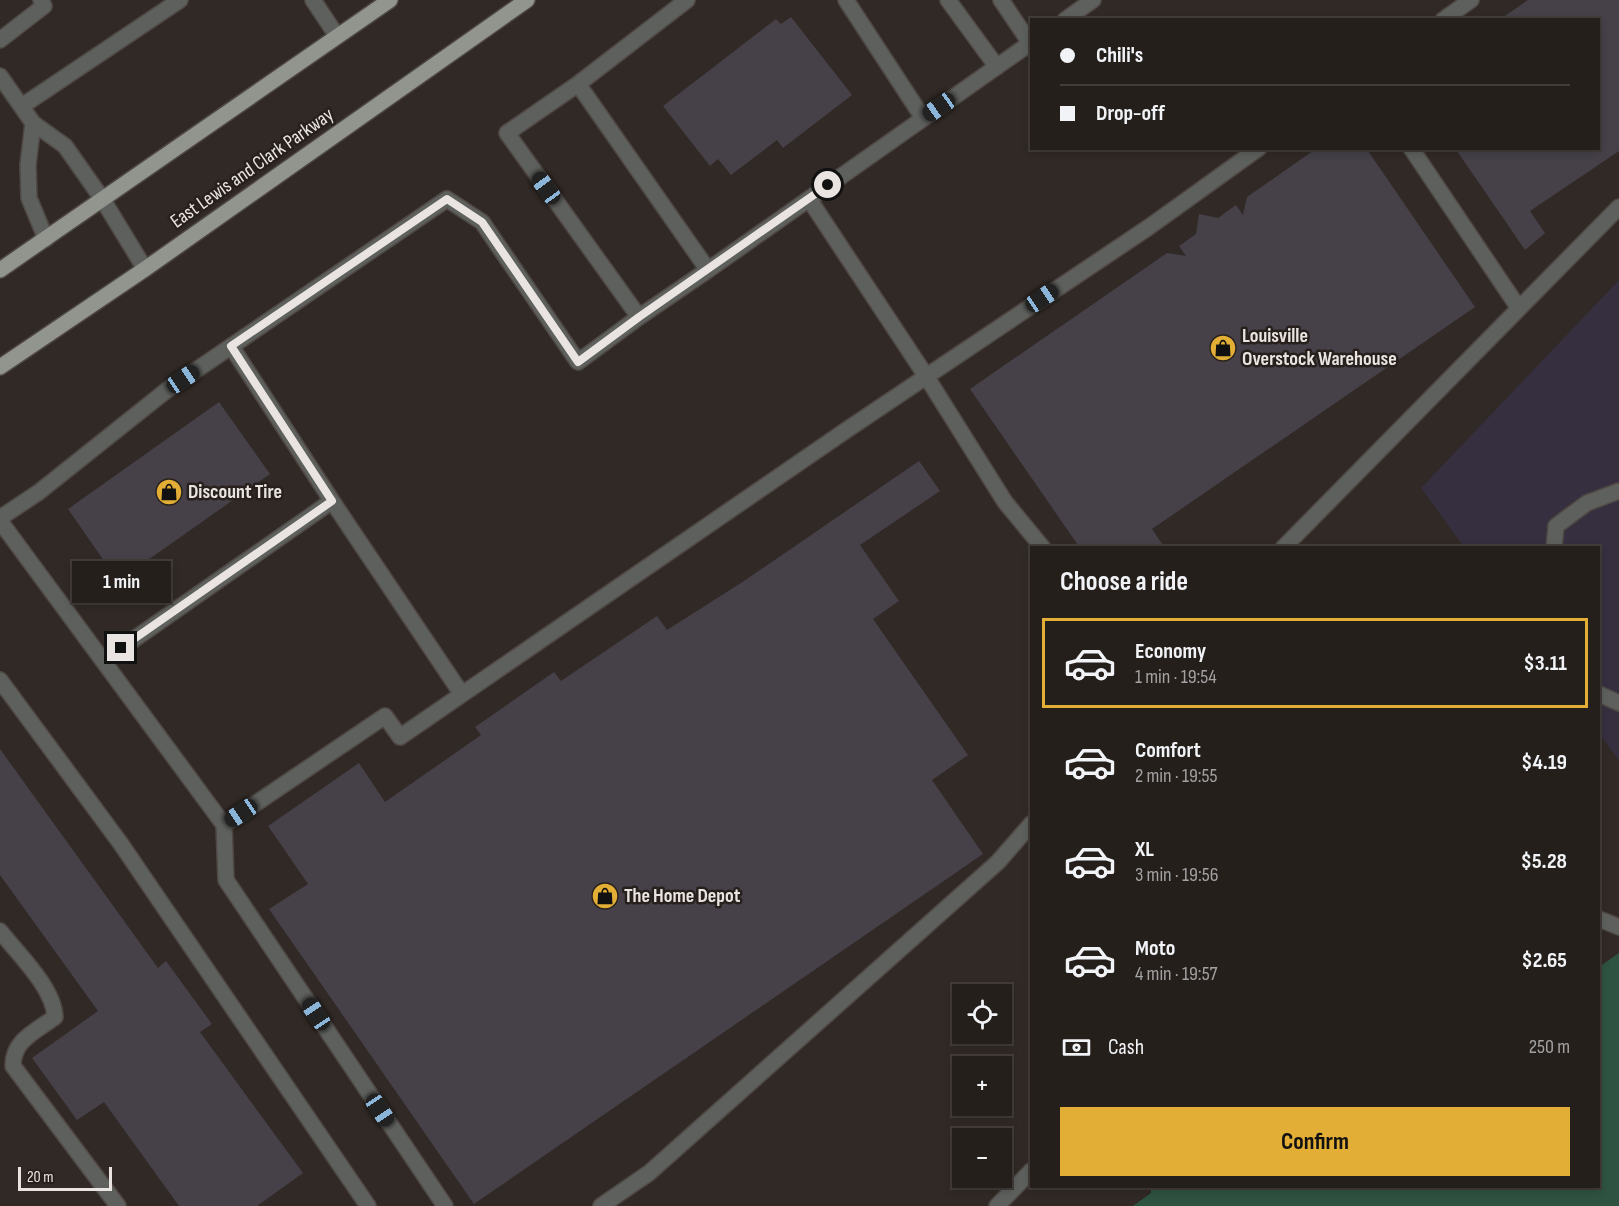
<!DOCTYPE html>
<html lang="en">
<head>
<meta charset="utf-8">
<style>
	:root { --surface:#251f1c; --page:#312c29; --text:#f1f3f6; --muted:#a3a2a3; --line:#423d3b; --accent:#e3ae35 }
	body { margin:0; font-family:"Sofia Sans Condensed",sans-serif; background:var(--page); color:var(--text); height:100vh; display:flex; flex-direction:column; font-size:22px; white-space:nowrap }
	* { box-sizing:border-box; margin:0 }
	p { font-size:20px; color:var(--muted) }
	.icon { flex:none; width:33px; height:33px; fill:none; stroke:currentColor; stroke-width:2; stroke-linecap:round; stroke-linejoin:round }
	.map { position:relative; flex:1; overflow:hidden }
	.details { position:absolute; left:1030px; top:546px; width:570px; height:642px; display:flex; flex-direction:column; background:var(--surface); border-radius:0px; box-shadow:0 3px 9px #0003,0 0 0 2px var(--line) }
	.details>* { flex:none }
	.top-card { position:absolute; left:1030px; top:18px; width:570px; height:132px; border-radius:0px; box-shadow:0 3px 9px #0003,0 0 0 2px var(--line); display:grid; align-content:center; height:132px; padding:0 30px; background:var(--surface) }
	.tools { position:absolute; left:952px; top:984px; display:grid; gap:12px }
	.tools a { display:grid; place-items:center; width:60px; height:60px; border-radius:0px; background:var(--surface); box-shadow:0 3px 9px #0003,0 0 0 2px var(--line); font-size:30px }
	.scale { position:absolute; left:18px; bottom:15px; width:94px; box-sizing:border-box; padding-left:6px; border:3px solid #e9e4e1; border-top:0; font-size:16px; line-height:21px; white-space:nowrap; color:#e9e4e1; -webkit-text-stroke:4px #27201c; paint-order:stroke }
	.end { position:absolute; width:27px; height:27px; margin:-14px; border:8px solid #e9e4e1; background:#111; box-shadow:0 0 0 3px #111 }
	.from { border-radius:50% }
	.bubble { position:absolute; height:42px; border-radius:0px; background:var(--surface); box-shadow:0 3px 9px #0003,0 0 0 2px var(--line); font-size:20px; font-weight:700; line-height:42px; text-align:center }
	.car { position:absolute; width:18px; height:36px; margin:-18px -9px; border-radius:8px; box-shadow:0 0 4px 2px #0007; background:linear-gradient(#222 24%,#8ab4d8 0 40%,#222 0 76%,#8ab4d8 0 86%,#222 0) }
	.top-card b { display:flex; align-items:center; gap:21px; height:57px; font-size:22px }
	.top-card b+b { border-top:2px solid var(--line) }
	.top-card i { width:15px; height:15px; background:var(--text) }
	ul { padding:0; list-style:none }
	li { display:flex; align-items:center; gap:18px; height:90px; margin:0 12px 9px; padding:0 18px; border:3px solid transparent; border-radius:0px }
	li div { flex:1 }
	li b { display:block; font-size:22px }
	li em { font-style:normal; font-weight:700 }
	li.active { border-color:var(--accent) }
	li>.icon { width:54px; height:54px; stroke-width:1.5 }
	h2 { padding:0 30px; font-size:27px; line-height:72px }
	.pay { display:flex; align-items:center; gap:15px; height:66px; padding:0 30px; font-size:22px }
	.pay p { margin-inline-start:auto }
	.action { display:flex; gap:12px; margin-top:auto; padding:12px 30px }
	.action a { flex:1; height:69px; border-radius:0px; background:var(--accent); color:#111; font-size:24px; font-weight:700; line-height:69px; text-align:center }
	.map>svg:first-child { display:block }
	.industrial { fill:#352f3f }
	.green { fill:#2f5341 }
	.building { fill:#464149 }
	.lines { fill:none; stroke-linecap:round; stroke-linejoin:round }
	.minor-casing { stroke:#4e4743; stroke-width:18 }
	.major-casing { stroke:#4e4743; stroke-width:18 }
	.minor { stroke:#5e605d; stroke-width:15 }
	.major { stroke:#91958e; stroke-width:15 }
	.route { stroke:#e9e4e1; stroke-width:8 }
	.labels { text-anchor:middle; dominant-baseline:central; stroke-width:5; stroke-linejoin:round; paint-order:stroke }
	.street-label { font-size:20px; fill:#e9e4e1; stroke:#27201c }
	.poi-label { font-size:20px; font-weight:bold; fill:#e9e4e1; stroke:#27201c; text-anchor:start }
</style>
</head>
<body>
<div class="map">
<svg width="1619" height="1206" viewBox="0 0 1619 1206">
	<rect width="100%" height="100%" fill="#312925"/>
	<path class="industrial" d="M1619 280V761L1599 733V548L1464 547 1421 488Z"/>
	<path class="green" d="M1619 953V1206H1133L1151 1193V1186H1599V967Z"/>
	<path class="building" d="M1528 0H1619V151L1530 211 1545 233 1525 250 1455 148H1599V20H1499Z
		M791 17 852 95 783 148 777 140 731 175 718 159 710 166 663 106 776 19 781 24Z
		M1317 148H1366L1475 307 1152 529 1165 548H1080L970 389 1167 253 1186 256 1179 246 1196 234 1199 214 1218 218 1236 205 1243 215 1247 197Z
		M219 402 270 474 118 581 68 509Z
		M919 461 940 491 860 545 899 601 873 619 968 755 932 780 983 854 474 1204 269 909 308 884 268 826 359 763 385 802 481 735 475 727 554 672 561 681 657 616 667 630 744 581Z
		M0 749 158 968 166 961 212 1024 200 1032 303 1173 257 1206H179L104 1102 77 1120 32 1058 98 1011 0 875Z"/>
	<g class="lines">
		<defs>
			<path id="minor" d="M313 0 337 36
				M687 0 578 84 708 270 1032 42
				M846 0 923 118
				M948 0 997 67
				M1001 0 1030 43
				M1065 20 1093 0
				M1443 20 1471 0
				M0 40 44 6 41 0
				M0 76 33 123 65 146 103 200 145 269
				M578 84 507 133 639 317 708 270
				M22 106 180 0
				M33 123 28 165 29 198 46 239
				M1411 148 1518 307
				M809 199 926 376 1005 502 1043 548
				M231 346 332 501 461 693
				M0 518 39 492 167 390 447 199 482 222 578 362 639 317
				M0 521 224 825 385 716 400 737 848 429 1149 227 1259 148
				M1283 548 1619 207
				M1554 548 1556 526 1587 503 1619 491
				M103 661 332 501
				M0 680 121 844 368 1206
				M1599 694 1619 703
				M224 825 226 880 445 1206
				M1599 919 1619 927
				M0 931C18 954 54 988 55 1017 35 1032 13 1040 13 1066L118 1206
				M601 1206 649 1173 998 862 1032 823
				M997 1206 1032 1170"/>
			<path id="major" d="M0 270 390 0
				M0 367 145 269 527 0"/>
		</defs>
		<use href="#minor" class="minor-casing"/>
		<use href="#major" class="major-casing"/>
		<use href="#minor" class="minor"/>
		<use href="#major" class="major"/>
	</g>
	<g class="lines">
		<path class="route" d="M121 648 332 501 231 346 447 199 482 222 578 362 639 317 828 185"/>
	</g>
	<defs>
		<symbol id="shop-disc" viewBox="-11 -11 22 22"><circle r="9.5" fill="#e3ae35" stroke="#27201c"/><path d="M-5-2.5h2.3a2.7 3.5 0 0 1 5.4 0H5L5.5 6h-11ZM-1.5-2.5h3a1.5 2.3 0 0 0-3 0Z" fill="#111"/></symbol>
	</defs>
	<g fill-rule="evenodd">
		<use href="#shop-disc" x="1208" y="333" width="30" height="30"/>
		<use href="#shop-disc" x="154" y="477" width="30" height="30"/>
		<use href="#shop-disc" x="590" y="881" width="30" height="30"/>
	</g>
	<g class="labels">
		<g class="street-label">
			<text transform="translate(252 168) rotate(-35)">East Lewis and Clark Parkway</text>
		</g>
		<g class="poi-label">
			<text x="1242" y="336">Louisville<tspan x="1242" dy="23">Overstock Warehouse</tspan></text>
			<text x="188" y="492">Discount Tire</text>
			<text x="624" y="896">The Home Depot</text>
		</g>
	</g>
</svg>
<div class="tools">
<a><svg class="icon" aria-label="locate" viewBox="0 0 24 24"><circle cx="12" cy="12" r="6"/><path d="M12 2v4M12 18v4M2 12h4M18 12h4"/></svg></a>
<a>+</a>
<a>−</a>
</div>
<div class="scale">20 m</div>
<i class="end from" style="left:828px;top:185px"></i>
<i class="end" style="left:121px;top:648px"></i>
<div class="bubble" style="left:72px;top:561px;width:99px">1 min</div>
<i class="car" style="left:939px;top:107px;rotate:235deg"></i>
<i class="car" style="left:546px;top:188px;rotate:324deg"></i>
<i class="car" style="left:1042px;top:298px;rotate:56deg"></i>
<i class="car" style="left:183px;top:379px;rotate:56deg"></i>
<i class="car" style="left:241px;top:813px;rotate:236deg"></i>
<i class="car" style="left:316px;top:1014px;rotate:326deg"></i>
<i class="car" style="left:380px;top:1110px;rotate:146deg"></i>
<div class="top-card">
<b><i class="from"></i>Chili's</b>
<b><i></i>Drop-off</b>
</div>
<section class="details">
<h2>Choose a ride</h2>
<ul>
<li class="active"><svg class="icon" aria-label="car" viewBox="0 0 24 24"><path d="M5 17H2v-5l4-1 3-4h7l3 4 3 1v5h-3M9 17h6M6 11h13"/><circle cx="7" cy="17" r="2"/><circle cx="17" cy="17" r="2"/></svg><div><b>Economy</b><p>1 min · 19:54</p></div><em>$3.11</em></li>
<li><svg class="icon" aria-label="car" viewBox="0 0 24 24"><path d="M5 17H2v-5l4-1 3-4h7l3 4 3 1v5h-3M9 17h6M6 11h13"/><circle cx="7" cy="17" r="2"/><circle cx="17" cy="17" r="2"/></svg><div><b>Comfort</b><p>2 min · 19:55</p></div><em>$4.19</em></li>
<li><svg class="icon" aria-label="car" viewBox="0 0 24 24"><path d="M5 17H2v-5l4-1 3-4h7l3 4 3 1v5h-3M9 17h6M6 11h13"/><circle cx="7" cy="17" r="2"/><circle cx="17" cy="17" r="2"/></svg><div><b>XL</b><p>3 min · 19:56</p></div><em>$5.28</em></li>
<li><svg class="icon" aria-label="car" viewBox="0 0 24 24"><path d="M5 17H2v-5l4-1 3-4h7l3 4 3 1v5h-3M9 17h6M6 11h13"/><circle cx="7" cy="17" r="2"/><circle cx="17" cy="17" r="2"/></svg><div><b>Moto</b><p>4 min · 19:57</p></div><em>$2.65</em></li>
</ul>
<div class="pay"><svg class="icon" aria-label="cash" viewBox="0 0 24 24"><path d="M3 7h18v10H3z"/><circle cx="12" cy="12" r="2"/></svg>Cash<p>250 m</p></div>
<div class="action"><a>Confirm</a></div>
</section>
</div>
</body>
</html>
